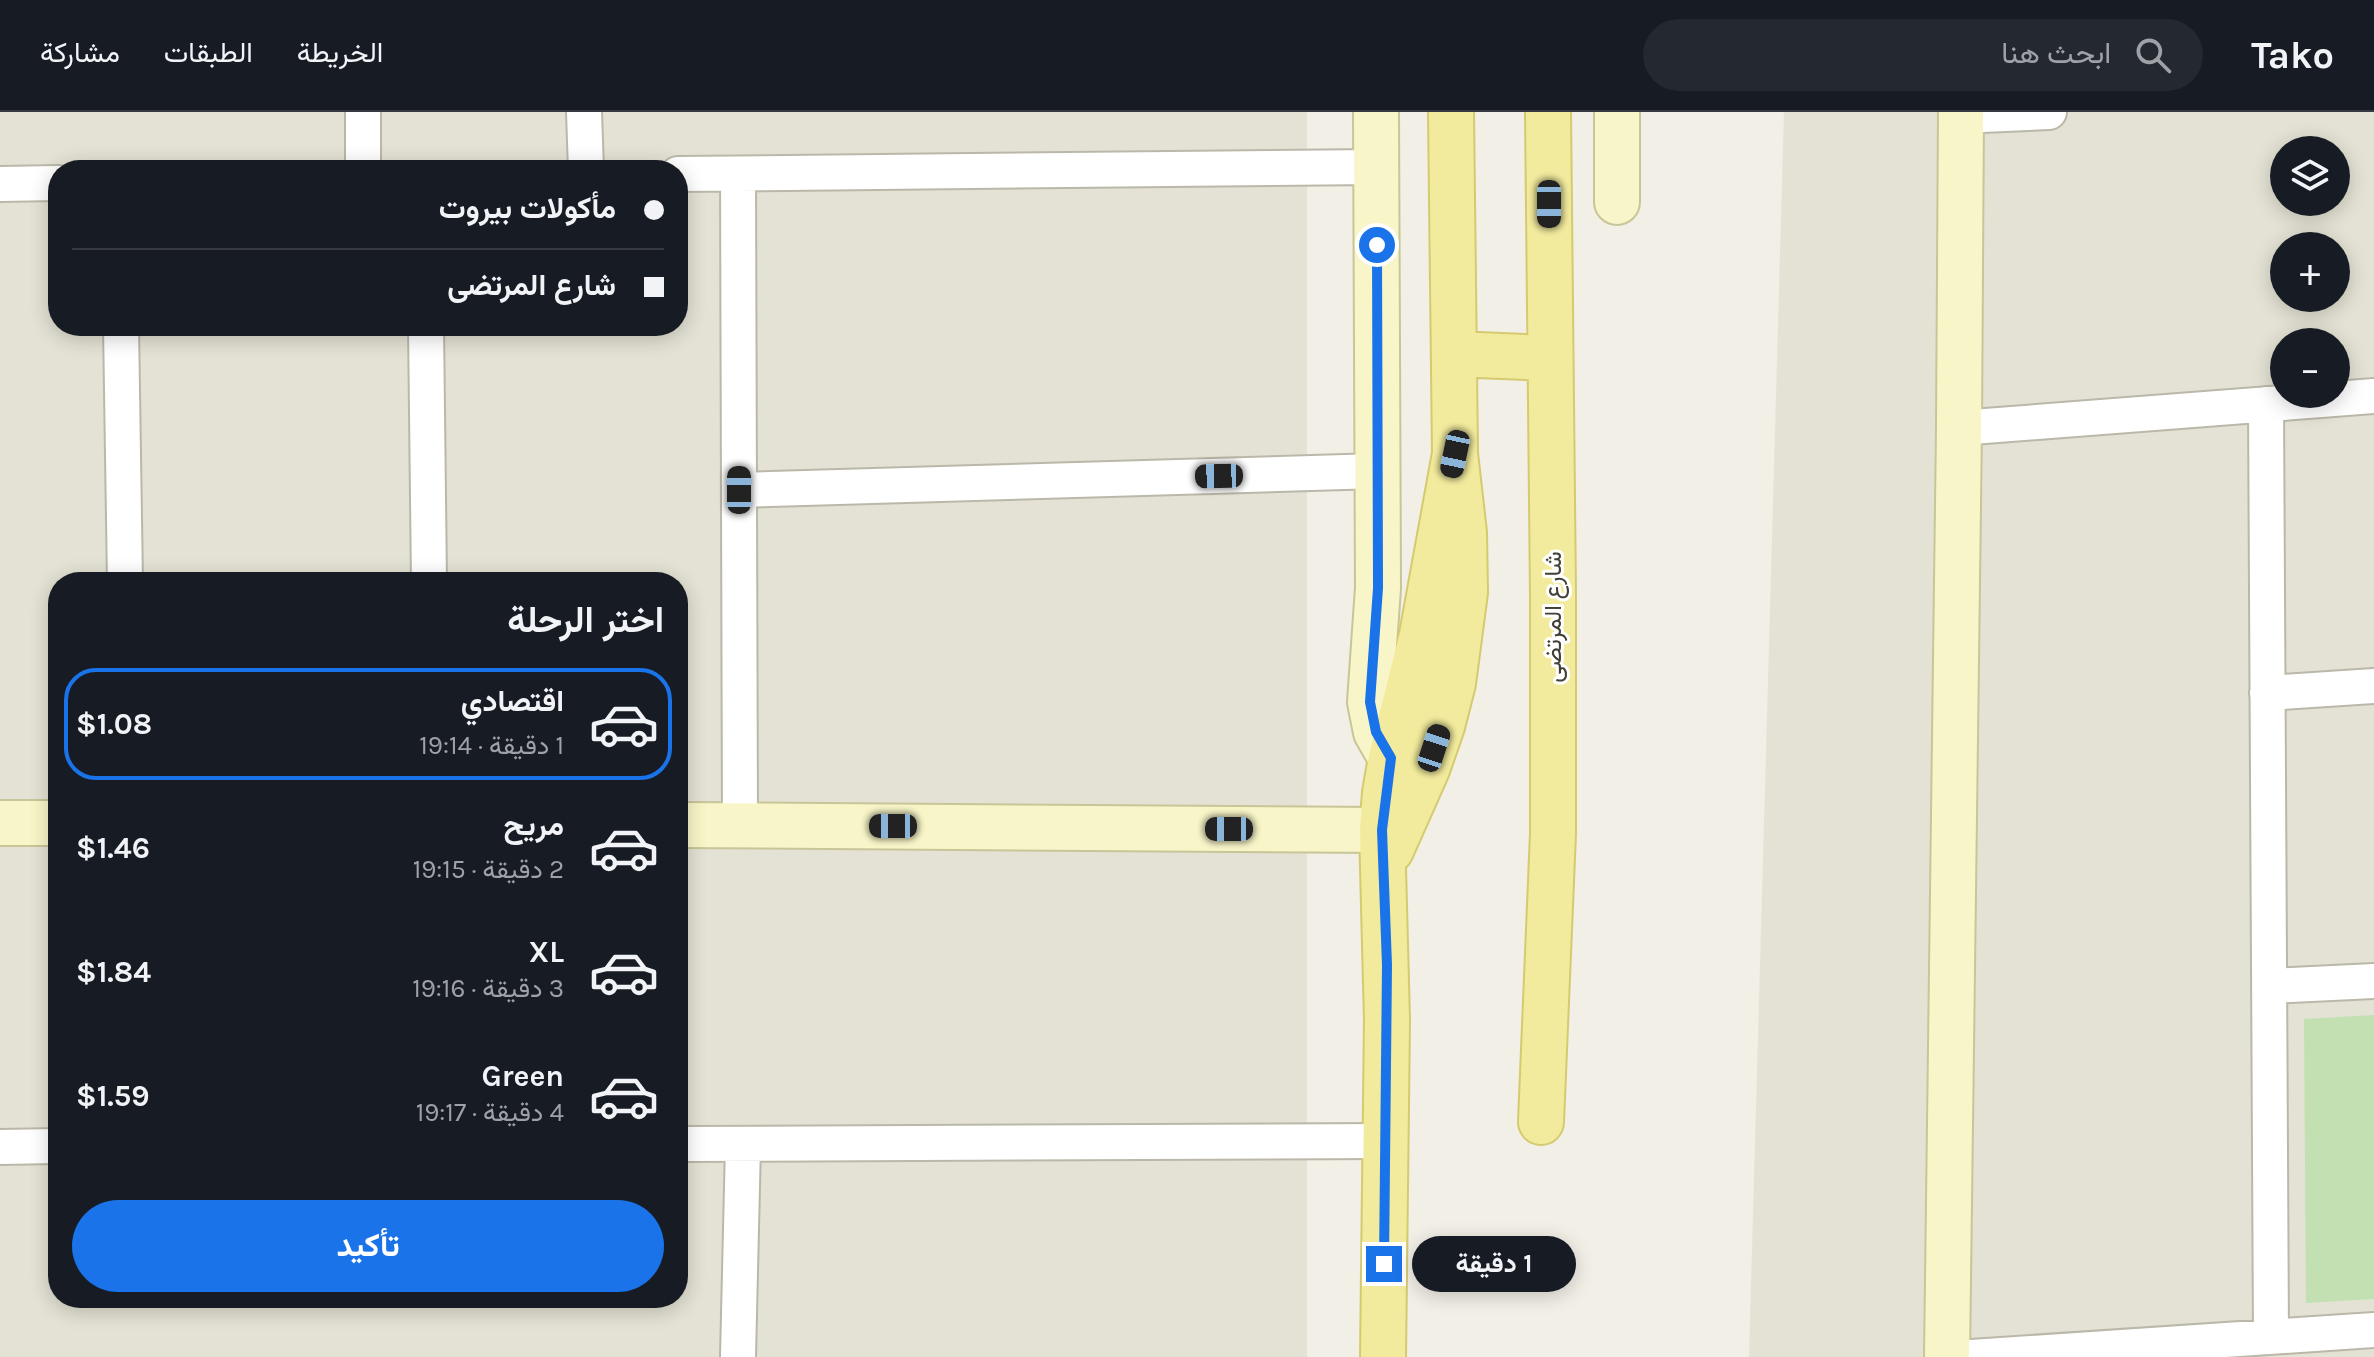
<!DOCTYPE html>
<html lang="ar">
<head>
<meta charset="utf-8">
<style>
	:root { --surface:#171b24; --page:#242831; --text:#f1f3f6; --muted:#9ea1a6; --line:#363941; --accent:#1a73e8 }
	body { margin:0; font-family:Karla,Vazirmatn,sans-serif; background:var(--page); color:var(--text); direction:rtl; height:100vh; display:flex; flex-direction:column; font-size:30px; white-space:nowrap }
	* { box-sizing:border-box; margin:0 }
	p { font-size:26px; color:var(--muted) }
	.icon { flex:none; width:44px; height:44px; fill:none; stroke:currentColor; stroke-width:2; stroke-linecap:round; stroke-linejoin:round }
	.map { position:relative; flex:1; overflow:hidden; direction:ltr }
	.drawer { position:absolute; left:48px; top:460px; width:640px; height:736px; display:flex; flex-direction:column; background:var(--surface); border-radius:32px; box-shadow:0 4px 20px #0003; direction:rtl }
	.drawer>* { flex:none }
	.top-card { position:absolute; left:48px; top:48px; width:640px; height:176px; border-radius:32px; box-shadow:0 4px 20px #0003; direction:rtl; display:grid; align-content:center; height:176px; padding:0 24px; background:var(--surface) }
	.controls { position:absolute; left:2270px; top:24px; display:grid; gap:16px }
	.controls a { display:grid; place-items:center; width:80px; height:80px; border-radius:50%; background:var(--surface); box-shadow:0 4px 20px #0003; font-size:40px }
	.end { position:absolute; width:36px; height:36px; margin:-18px; border:10px solid #1a73e8; background:#fff; box-shadow:0 0 0 4px #fff }
	.from { border-radius:50% }
	.bubble { position:absolute; height:56px; border-radius:28px; background:var(--surface); box-shadow:0 4px 20px #0003; font-size:26px; font-weight:700; line-height:56px; text-align:center; direction:rtl }
	.car { position:absolute; width:24px; height:48px; margin:-24px -12px; border-radius:10px; box-shadow:0 0 6px 2px #0007; background:linear-gradient(#222 24%,#8ab4d8 0 40%,#222 0 76%,#8ab4d8 0 86%,#222 0) }
	.top-card b { display:flex; align-items:center; gap:28px; height:76px; font-size:30px }
	.top-card b+b { border-top:2px solid var(--line) }
	.top-card i { width:20px; height:20px; background:var(--text) }
	ul { padding:0; list-style:none }
	li { display:flex; align-items:center; gap:24px; height:112px; margin:0 16px 12px; padding:0 8px; border:4px solid transparent; border-radius:32px }
	li div { flex:1 }
	li b { display:block; font-size:30px }
	li em { font-style:normal; font-weight:700 }
	li.current { border-color:var(--accent) }
	li>.icon { width:72px; height:72px; stroke-width:1.5 }
	h2 { padding:0 24px; font-size:36px; line-height:96px }
	.cta { display:flex; gap:16px; margin-top:auto; padding:16px 24px }
	.cta a { flex:1; height:92px; border-radius:48px; background:var(--accent); color:#fff; font-size:32px; font-weight:700; line-height:92px; text-align:center }
	header { display:flex; align-items:center; gap:48px; box-sizing:border-box; height:112px; padding:0 40px; background:var(--surface); border-bottom:2px solid var(--line) }
	header strong { font-size:38px }
	nav { display:flex; gap:44px; margin-inline-start:auto; font-size:28px }
	.search { width:560px; height:72px; background:var(--page); display:flex; align-items:center; gap:20px; box-sizing:border-box; padding:0 28px; border-radius:44px; color:var(--muted); font-size:30px }
	.map>svg:first-child { display:block }
	.residential { fill:#e4e2d4; fill-rule:evenodd }
	.green { fill:#c3e0b3 }
	.lines { fill:none; stroke-linecap:round; stroke-linejoin:round }
	.street-casing { stroke:#bbb8a9; stroke-width:38 }
	.secondary-casing { stroke:#c8c598; stroke-width:48 }
	.primary-casing { stroke:#d5ca6f; stroke-width:48 }
	.street { stroke:#fff; stroke-width:34 }
	.secondary { stroke:#f8f6c8; stroke-width:44 }
	.primary { stroke:#f2eb9d; stroke-width:44 }
	.route { stroke:#1a73e8; stroke-width:10 }
	.labels { text-anchor:middle; dominant-baseline:central; stroke-width:6; stroke-linejoin:round; paint-order:stroke }
	.street-label { font-size:24px; fill:#424036; stroke:#fff }
</style>
</head>
<body>
<header>
<strong>Tako</strong>
<div class="search"><svg class="icon" aria-label="search" viewBox="0 0 24 24"><circle cx="10" cy="10" r="6"/><path d="M15 15l6 6"/></svg>ابحث هنا</div>
<nav><a>الخريطة</a><a>الطبقات</a><a>مشاركة</a></nav>
</header>
<div class="map">
<svg width="2374" height="1245" viewBox="0 0 2374 1245">
	<rect width="100%" height="100%" fill="#f1efe6"/>
	<path class="residential" d="M0 0H1307V1245H0ZM58 58H678V214H58ZM58 470H678V1186H58Z
		M1784 0H2374V1245H1749ZM2284 38H2336V90H2284ZM2284 134H2336V186H2284ZM2284 230H2336V282H2284Z"/>
	<path class="green" d="M2374 903V1187L2306 1191 2304 907Z"/>
	<g class="lines">
		<defs>
			<path id="street" d="M363 0V58
				M584 0 586 58
				M1960 4 2049 0
				M678 62 1376 55
				M738 62 740 713
				M0 72 58 71
				M121 214 125 470
				M426 214 429 470
				M2266 292 2271 1225
				M1959 316 2374 284
				M739 378 1378 359
				M2267 581 2374 574
				M2269 874 2374 869
				M678 1032 1386 1029
				M0 1035 58 1034
				M738 1245 743 1032
				M1971 1245 2374 1218"/>
			<path id="secondary" d="M1376 0 1378 476 1370 590 1376 620 1391 646
				M1617 0V90
				M0 711H58
				M678 713 1382 718
				M1947 1245 1959 316 1961 0"/>
			<path id="primary" d="M1454 242 1549 246
				M1391 738 1427 657 1442 614 1453 571 1465 480 1464 421 1455 342 1451 0
				M1541 1010 1553 721V484L1548 0
				M1383 1245 1387 908 1382 718 1385 681 1391 646 1422 523 1455 342"/>
		</defs>
		<use href="#street" class="street-casing"/>
		<use href="#secondary" class="secondary-casing"/>
		<use href="#primary" class="primary-casing"/>
		<use href="#street" class="street"/>
		<use href="#secondary" class="secondary"/>
		<use href="#primary" class="primary"/>
	</g>
	<g class="lines">
		<path class="route" d="M1377 133 1378 476 1370 590 1376 620 1391 646 1382 718 1387 853 1384 1152"/>
	</g>
	<g class="labels">
		<g class="street-label">
			<text transform="translate(1553 505) rotate(-90)">شارع المرتضى</text>
		</g>
	</g>
</svg>
<div class="controls">
<a><svg class="icon" aria-label="layers" viewBox="0 0 24 24"><path d="M12 4l9 5-9 5-9-5zM3 14l9 5 9-5"/></svg></a>
<a>+</a>
<a>−</a>
</div>
<i class="end from" style="left:1377px;top:133px"></i>
<i class="end" style="left:1384px;top:1152px"></i>
<div class="bubble" style="left:1412px;top:1124px;width:164px">1 دقيقة</div>
<i class="car" style="left:1549px;top:92px;rotate:180deg"></i>
<i class="car" style="left:1455px;top:342px;rotate:192deg"></i>
<i class="car" style="left:1219px;top:364px;rotate:269deg"></i>
<i class="car" style="left:739px;top:378px;rotate:0deg"></i>
<i class="car" style="left:1434px;top:636px;rotate:18deg"></i>
<i class="car" style="left:893px;top:714px;rotate:270deg"></i>
<i class="car" style="left:1229px;top:717px;rotate:270deg"></i>
<div class="top-card">
<b><i class="from"></i>مأكولات بيروت</b>
<b><i></i>شارع المرتضى</b>
</div>
<section class="drawer">
<h2>اختر الرحلة</h2>
<ul>
<li class="current"><svg class="icon" aria-label="car" viewBox="0 0 24 24"><path d="M5 17H2v-5l4-1 3-4h7l3 4 3 1v5h-3M9 17h6M6 11h13"/><circle cx="7" cy="17" r="2"/><circle cx="17" cy="17" r="2"/></svg><div><b>اقتصادي</b><p>1 دقيقة · 19:14</p></div><em>$1.08</em></li>
<li><svg class="icon" aria-label="car" viewBox="0 0 24 24"><path d="M5 17H2v-5l4-1 3-4h7l3 4 3 1v5h-3M9 17h6M6 11h13"/><circle cx="7" cy="17" r="2"/><circle cx="17" cy="17" r="2"/></svg><div><b>مريح</b><p>2 دقيقة · 19:15</p></div><em>$1.46</em></li>
<li><svg class="icon" aria-label="car" viewBox="0 0 24 24"><path d="M5 17H2v-5l4-1 3-4h7l3 4 3 1v5h-3M9 17h6M6 11h13"/><circle cx="7" cy="17" r="2"/><circle cx="17" cy="17" r="2"/></svg><div><b>XL</b><p>3 دقيقة · 19:16</p></div><em>$1.84</em></li>
<li><svg class="icon" aria-label="car" viewBox="0 0 24 24"><path d="M5 17H2v-5l4-1 3-4h7l3 4 3 1v5h-3M9 17h6M6 11h13"/><circle cx="7" cy="17" r="2"/><circle cx="17" cy="17" r="2"/></svg><div><b>Green</b><p>4 دقيقة · 19:17</p></div><em>$1.59</em></li>
</ul>
<div class="cta"><a>تأكيد</a></div>
</section>
</div>
</body>
</html>
